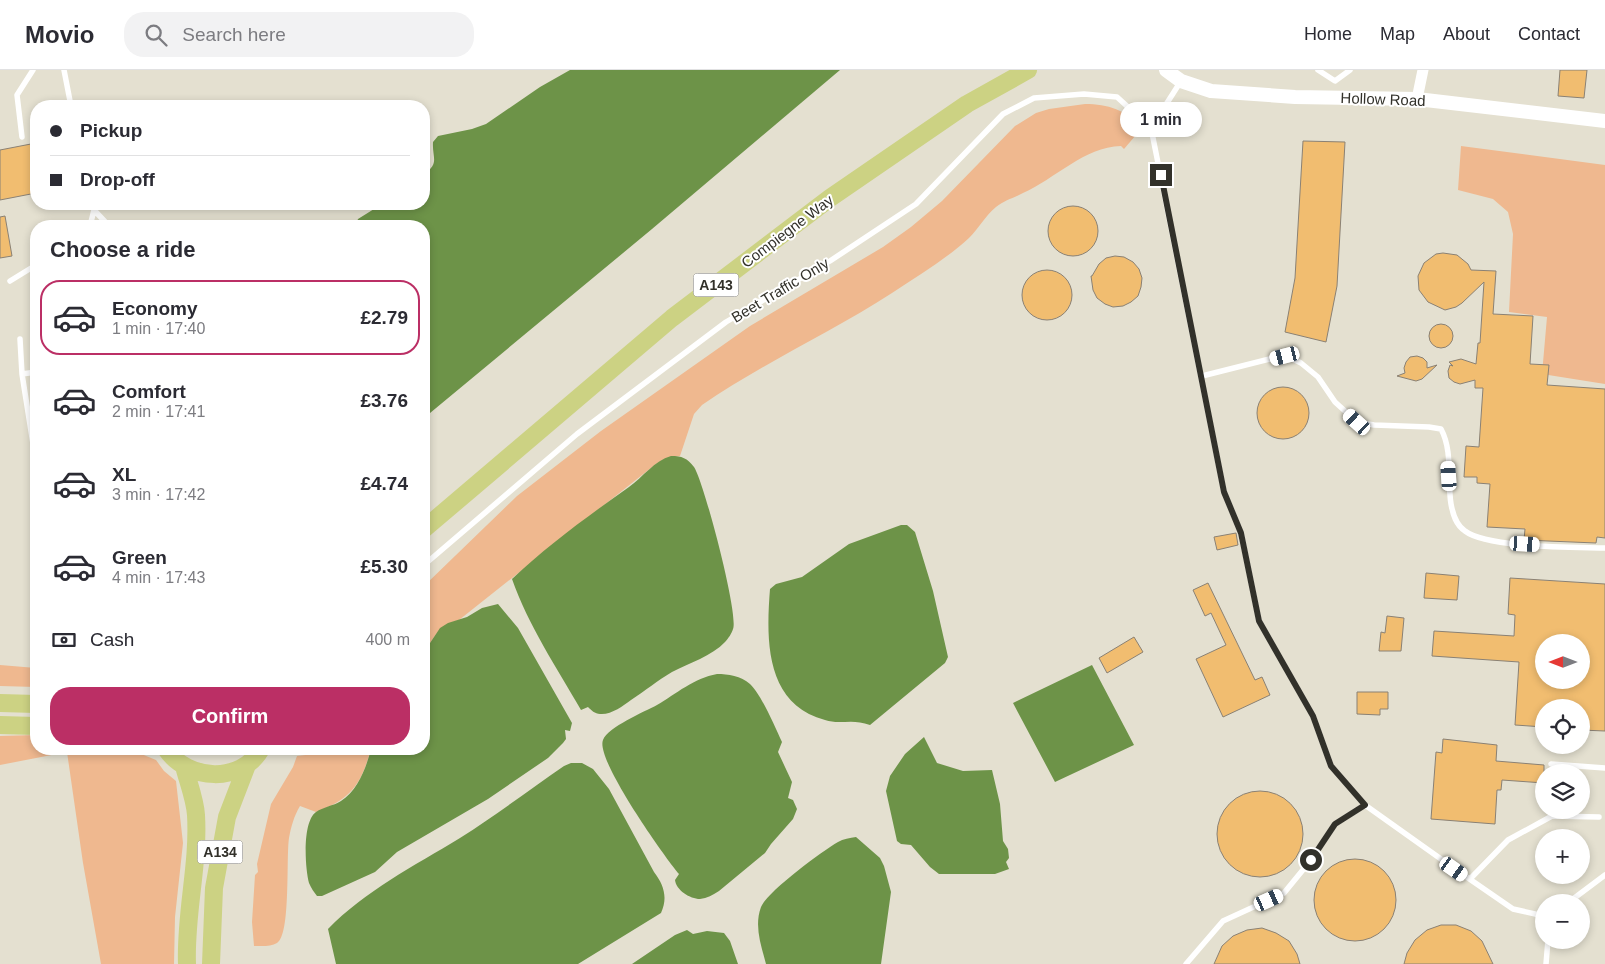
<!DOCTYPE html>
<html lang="en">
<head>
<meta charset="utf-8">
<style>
	:root { --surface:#fff; --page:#f2f2f3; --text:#2b2b33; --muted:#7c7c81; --line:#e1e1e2; --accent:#bb2f65 }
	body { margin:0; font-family:Arial,sans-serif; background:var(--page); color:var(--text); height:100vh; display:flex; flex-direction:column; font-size:19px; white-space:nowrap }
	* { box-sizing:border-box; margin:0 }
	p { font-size:16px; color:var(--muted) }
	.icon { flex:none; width:28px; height:28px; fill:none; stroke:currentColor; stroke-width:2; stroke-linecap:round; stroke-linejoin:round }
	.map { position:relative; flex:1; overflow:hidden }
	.details { position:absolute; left:30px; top:150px; width:400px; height:535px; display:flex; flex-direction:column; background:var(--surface); border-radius:20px; box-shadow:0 2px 8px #0003 }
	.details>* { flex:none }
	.hud { position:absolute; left:30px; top:30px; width:400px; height:110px; border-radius:20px; box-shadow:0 2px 8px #0003; display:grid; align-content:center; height:110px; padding:0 20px; background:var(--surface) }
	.needle { width:32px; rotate:270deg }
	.controls { position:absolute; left:1535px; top:564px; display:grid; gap:10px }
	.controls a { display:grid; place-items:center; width:55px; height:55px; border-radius:50%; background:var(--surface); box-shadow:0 2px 8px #0003; font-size:25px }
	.end { position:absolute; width:22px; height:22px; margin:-11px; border:6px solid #32312a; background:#fff; box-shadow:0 0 0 2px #fff }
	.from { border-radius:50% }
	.bubble { position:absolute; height:35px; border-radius:18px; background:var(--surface); box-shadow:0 2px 8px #0003; font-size:16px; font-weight:700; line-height:35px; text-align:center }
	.car { position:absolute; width:15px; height:30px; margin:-15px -8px; border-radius:6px; box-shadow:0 0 4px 1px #0007; background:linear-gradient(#fff 24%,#345 0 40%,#fff 0 76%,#345 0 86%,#fff 0) }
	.hud b { display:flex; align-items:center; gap:18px; height:48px; font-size:19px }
	.hud b+b { border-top:1px solid var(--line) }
	.hud i { width:12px; height:12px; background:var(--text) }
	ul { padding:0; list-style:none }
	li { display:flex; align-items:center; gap:15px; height:75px; margin:0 10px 8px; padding:0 10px; border:2px solid transparent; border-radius:20px }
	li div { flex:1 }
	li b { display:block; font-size:19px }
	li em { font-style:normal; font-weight:700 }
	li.selected { border-color:var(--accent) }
	li>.icon { width:45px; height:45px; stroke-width:1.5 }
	h2 { padding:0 20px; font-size:22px; line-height:60px }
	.pay { display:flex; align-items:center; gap:12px; height:55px; padding:0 20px; font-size:19px }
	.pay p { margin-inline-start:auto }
	.primary-button { display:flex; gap:10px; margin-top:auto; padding:10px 20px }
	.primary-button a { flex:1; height:58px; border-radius:20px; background:var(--accent); color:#fff; font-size:20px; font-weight:700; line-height:58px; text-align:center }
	header { display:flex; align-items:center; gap:30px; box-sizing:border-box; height:70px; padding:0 25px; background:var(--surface); border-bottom:1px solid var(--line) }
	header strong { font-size:24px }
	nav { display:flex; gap:28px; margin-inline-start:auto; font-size:18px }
	.search { width:350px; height:45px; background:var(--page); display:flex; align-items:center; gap:12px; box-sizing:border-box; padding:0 18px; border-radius:20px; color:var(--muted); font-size:19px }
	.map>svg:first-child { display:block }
	.green { fill:#efb88f }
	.water { fill:#6d9348 }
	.building { fill:#f1bd70; stroke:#8a8174; fill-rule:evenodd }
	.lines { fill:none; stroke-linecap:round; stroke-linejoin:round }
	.service { stroke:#fff; stroke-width:5.5 }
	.minor { stroke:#fff; stroke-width:11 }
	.tertiary { stroke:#fff; stroke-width:14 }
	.trunk { stroke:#ccd283; stroke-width:18 }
	.route { stroke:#32312a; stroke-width:6 }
	.labels { text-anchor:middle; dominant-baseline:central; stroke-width:4; stroke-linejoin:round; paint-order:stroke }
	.shield { fill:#fff; stroke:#706f6a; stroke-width:1 }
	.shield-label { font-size:14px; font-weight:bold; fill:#32312a }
	.street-label { font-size:15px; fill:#32312a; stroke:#fff }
</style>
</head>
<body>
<header>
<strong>Movio</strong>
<div class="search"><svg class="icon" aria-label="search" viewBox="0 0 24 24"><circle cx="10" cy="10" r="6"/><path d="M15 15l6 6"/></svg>Search here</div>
<nav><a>Home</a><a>Map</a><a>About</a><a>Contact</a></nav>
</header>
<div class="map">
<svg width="1605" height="894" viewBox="0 0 1605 894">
	<rect width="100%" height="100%" fill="#e4e0d0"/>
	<path class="green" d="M1085 34C1108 34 1126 40 1142 58L1124 79 1121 76C1084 77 1055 109 1023 123 1014 128 1005 130 996 137 985 146 979 158 969 168 946 189 918 206 892 223 830 263 763 293 702 335L694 344 680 386 664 389 656 394 459 550C437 556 436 566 424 582V516L517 426 601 361 750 256 883 177 911 157 942 131 1015 56 1036 43 1049 39Z
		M1461 76 1605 95V314L1542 304 1547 247 1509 242 1513 164 1508 142 1493 129 1458 120Z
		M0 595 36 598V617L0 616Z
		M36 665V679H129L156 690 164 701 176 711 183 773 175 847 174 894H101L83 793 67 682 0 695V666Z
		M329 679H371C361 715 351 729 316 742L300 736C294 746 291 757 289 768 286 787 291 865 277 873 271 877 261 876 254 876L252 852 255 805 258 802 257 794 271 734 293 697 297 686 322 683Z"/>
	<path class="water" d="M570 0H840L652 159 424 348V156H355L358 149 382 134H424V104C440 93 432 88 433 72L438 66 472 59 486 54 540 17Z
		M671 386C682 386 687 388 694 397 704 412 739 545 733 559 732 563 728 569 725 572 712 586 689 593 672 602 658 610 645 621 631 630 623 636 611 645 600 644 595 644 591 640 588 637L581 640C557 598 528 555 512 509 548 475 588 446 629 417 643 407 654 391 671 386Z
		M901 455H907L915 462 933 521 948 587 945 593 870 655C852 648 840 655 825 650 765 634 766 570 770 519L776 514 802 507 849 474Z
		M498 534 518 558 572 653 570 661 565 660 566 669 563 673 548 688 488 729 397 782 375 802 322 826H317C314 822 311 818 309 813 305 798 302 752 316 742 323 737 333 736 341 731 358 720 366 698 371 679H424V582L440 558 448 553 467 547 482 538Z
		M1092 595 1134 675 1055 712 1013 633Z
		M717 604C728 604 741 606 750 614 761 624 775 657 782 672L778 682 792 712 788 728 793 730 797 739 793 749 771 774 765 783 719 821C713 825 707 828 700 829 690 829 676 820 675 810L679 804C664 786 595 689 603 670 608 657 644 642 657 635 676 624 694 608 717 604Z
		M924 667 937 693 963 701 992 700 1000 734 1003 771 1008 779 1009 788 1006 792 1009 799 995 804H939L930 797 911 775 901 774 897 771 886 721 890 706 905 684Z
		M571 693H582L593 699 609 719 654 802C664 815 668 828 661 843L578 894H336L328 859C365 821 414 796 460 768 495 746 529 720 564 696Z
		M856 767 880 788 884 796 891 822 881 894H766C761 875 754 856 761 837 767 822 821 782 838 772 843 769 850 768 856 767Z
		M687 860 693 864 707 861 724 863 730 871 738 894H632L675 865Z"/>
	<path class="building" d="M1560 0H1587L1584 28 1558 26Z
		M1303 71 1345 72 1337 216 1326 272 1285 262 1295 208Z
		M36 73V123L0 130V80Z
		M1048 161a25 25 0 1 1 50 0a25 25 0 1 1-50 0Z
		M5 146 12 186 0 188V147Z
		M1443 183 1457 185 1468 194 1471 200 1496 201 1493 244 1533 246 1530 294 1549 295 1547 315 1605 319V468L1597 467 1596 473 1524 470 1525 459 1487 457 1490 414 1477 413V407H1464L1466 376 1479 377 1483 318H1475V310L1460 314 1454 312 1449 308 1448 301 1450 295 1453 296 1449 292 1461 289 1476 294 1478 273H1480L1484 212 1462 233 1456 237 1445 240 1428 232 1419 220 1418 206 1424 193 1436 184Z
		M1115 186 1124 187 1133 192 1139 199 1142 208 1141 217 1138 226 1131 232 1123 236 1113 237 1105 234 1097 228 1093 220 1091 206H1092L1099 194 1106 188Z
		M1022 225a25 25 0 1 1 50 0a25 25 0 1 1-50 0Z
		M1429 266a12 12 0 1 1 24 0a12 12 0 1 1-24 0Z
		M1417 286 1423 288 1427 292V298L1437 295 1422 309 1416 311 1397 306 1405 303 1404 298 1406 292 1410 287Z
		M1257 343a26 26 0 1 1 52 0a26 26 0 1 1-52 0Z
		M1236 463 1238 475 1217 480 1214 467Z
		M1426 503 1459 506 1457 530 1424 528Z
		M1510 508 1605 514V661L1581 660V638H1544V657L1515 655 1519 592 1432 586 1434 561 1514 566 1515 545 1508 544ZM1544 572H1581V610H1544Z
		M1208 513 1255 610 1262 607 1270 625 1223 647 1196 589 1226 575 1211 543 1205 546 1193 520Z
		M1387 546 1404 548 1401 581H1379L1381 562 1385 563Z
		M1134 567 1143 582 1107 603 1099 588Z
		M1357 622H1388V639H1380V645L1357 644Z
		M1443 669 1497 675 1496 691 1544 695V713L1502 710 1501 720H1497L1495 754 1431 749 1436 682 1442 683Z
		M1217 764a43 43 0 1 1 86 0a43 43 0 1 1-86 0Z
		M1314 830a41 41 0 1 1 82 0a41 41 0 1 1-82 0Z
		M1441 855H1456L1471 861 1482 871 1493 894H1404L1407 883 1415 870 1427 860Z
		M1262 858 1276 863 1289 871 1297 884 1300 894H1214L1222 876 1233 866 1247 860Z"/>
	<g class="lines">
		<path class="service" d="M64 0 71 36
			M1318 0 1335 11 1350 0
			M1181 11 1151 58 1224 422 1241 463 1259 551 1313 646 1331 696 1365 735 1455 799 1513 839 1544 846
			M22 67 17 25 33 0
			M94 140 109 156
			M90 156 94 140 93 134
			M10 211 36 195
			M20 269 22 304 34 380H36
			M22 304 36 302
			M1202 306 1285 285 1301 293 1318 307 1335 332 1357 352 1374 355 1429 357 1441 359C1453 381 1447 410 1451 434 1453 445 1456 455 1465 461 1487 478 1574 477 1605 478
			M424 495 577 364 726 252 830 191 916 134 1003 44 1034 28 1084 24 1117 27 1151 58
			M1551 694 1605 698
			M1470 809 1508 770 1552 746 1599 747
			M1569 832 1605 805
			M1186 894 1223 851 1284 823 1311 790 1335 754 1365 735
			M1546 894 1548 870"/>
		<path class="minor" d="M1417 29 1423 0"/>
		<path class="tertiary" d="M1166 0 1181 11 1211 21 1295 27 1417 29 1605 51"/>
		<path class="trunk" d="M424 459 672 248 830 128 967 34 1028 0
			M0 633 36 634
			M0 655 36 656
			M166 679C188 711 241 714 261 679
			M184 696C188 712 195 729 196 745 199 795 185 844 187 894
			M211 894 214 818 227 747 247 695"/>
	</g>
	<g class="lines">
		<path class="route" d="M1161 105 1224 422 1241 463 1259 551 1313 646 1331 696 1365 735 1335 754 1311 790"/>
	</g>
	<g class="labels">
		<g class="shield">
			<rect x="693.5" y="203.5" width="45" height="23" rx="4"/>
			<rect x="197.5" y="770.5" width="45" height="23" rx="4"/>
		</g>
		<g class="shield-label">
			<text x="716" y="215">A143</text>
			<text x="220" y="782">A134</text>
		</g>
		<g class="street-label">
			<text transform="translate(1383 29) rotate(2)">Hollow Road</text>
			<text transform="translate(787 161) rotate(-37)">Compiegne Way</text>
			<text transform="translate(780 220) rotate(-31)">Beet Traffic Only</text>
		</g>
	</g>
</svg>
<div class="controls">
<a><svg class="needle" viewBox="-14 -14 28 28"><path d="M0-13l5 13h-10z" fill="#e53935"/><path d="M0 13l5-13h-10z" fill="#7c7c81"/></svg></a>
<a><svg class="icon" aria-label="locate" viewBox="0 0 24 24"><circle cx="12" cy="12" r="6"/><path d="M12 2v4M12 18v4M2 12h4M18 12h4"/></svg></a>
<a><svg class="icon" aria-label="layers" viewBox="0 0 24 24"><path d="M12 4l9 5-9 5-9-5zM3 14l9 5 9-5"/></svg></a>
<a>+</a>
<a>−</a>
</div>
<i class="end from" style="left:1311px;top:790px"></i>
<i class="end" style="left:1161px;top:105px"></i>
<div class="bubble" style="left:1120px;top:32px;width:82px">1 min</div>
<i class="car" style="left:1285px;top:286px;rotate:256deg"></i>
<i class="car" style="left:1357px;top:352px;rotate:312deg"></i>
<i class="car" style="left:1449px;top:406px;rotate:356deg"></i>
<i class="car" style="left:1525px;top:474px;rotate:93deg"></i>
<i class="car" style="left:1454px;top:799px;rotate:125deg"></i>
<i class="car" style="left:1269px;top:830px;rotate:66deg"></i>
<div class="hud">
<b><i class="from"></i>Pickup</b>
<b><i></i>Drop-off</b>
</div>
<section class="details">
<h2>Choose a ride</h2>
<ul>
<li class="selected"><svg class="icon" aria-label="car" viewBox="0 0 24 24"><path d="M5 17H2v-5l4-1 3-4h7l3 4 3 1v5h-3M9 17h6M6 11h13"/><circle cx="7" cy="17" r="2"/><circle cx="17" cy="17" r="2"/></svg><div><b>Economy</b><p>1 min · 17:40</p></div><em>£2.79</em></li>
<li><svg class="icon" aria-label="car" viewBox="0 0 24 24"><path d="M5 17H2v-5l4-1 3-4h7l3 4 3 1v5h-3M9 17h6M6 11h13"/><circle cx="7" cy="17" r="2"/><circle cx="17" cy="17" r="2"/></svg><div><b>Comfort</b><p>2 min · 17:41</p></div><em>£3.76</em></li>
<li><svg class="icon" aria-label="car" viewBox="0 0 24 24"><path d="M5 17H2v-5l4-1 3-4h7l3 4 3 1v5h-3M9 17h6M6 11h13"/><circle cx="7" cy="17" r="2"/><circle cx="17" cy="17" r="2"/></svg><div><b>XL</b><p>3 min · 17:42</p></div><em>£4.74</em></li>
<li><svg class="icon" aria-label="car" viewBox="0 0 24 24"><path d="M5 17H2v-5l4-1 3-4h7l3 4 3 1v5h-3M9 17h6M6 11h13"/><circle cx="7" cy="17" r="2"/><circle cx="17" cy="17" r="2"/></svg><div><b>Green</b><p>4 min · 17:43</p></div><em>£5.30</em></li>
</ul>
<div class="pay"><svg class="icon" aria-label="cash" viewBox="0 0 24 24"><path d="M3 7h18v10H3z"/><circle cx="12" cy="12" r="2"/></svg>Cash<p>400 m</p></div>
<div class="primary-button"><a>Confirm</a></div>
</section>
</div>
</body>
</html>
